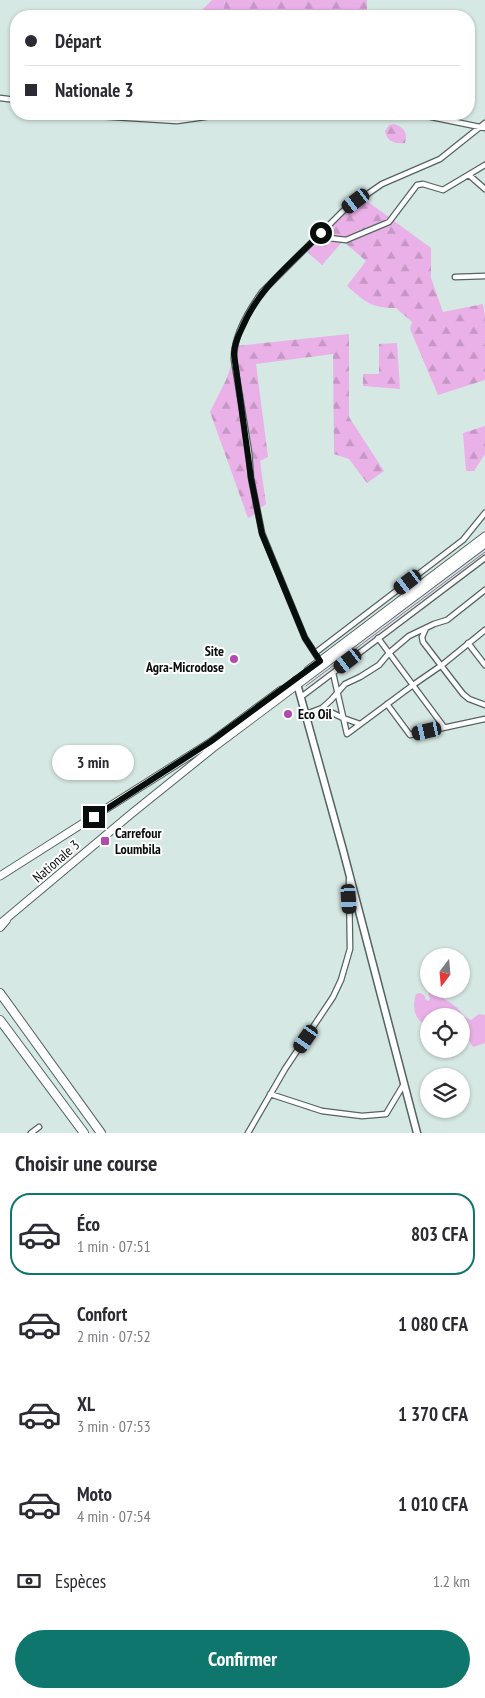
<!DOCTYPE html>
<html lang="fr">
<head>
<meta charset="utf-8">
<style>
	:root { --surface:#fff; --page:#f2f2f3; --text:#2b2b33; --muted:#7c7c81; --line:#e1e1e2; --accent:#0f766e }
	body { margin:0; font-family:"PT Sans Narrow",sans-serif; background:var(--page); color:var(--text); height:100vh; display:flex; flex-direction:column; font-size:19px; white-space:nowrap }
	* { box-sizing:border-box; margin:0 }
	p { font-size:16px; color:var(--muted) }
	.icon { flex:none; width:28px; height:28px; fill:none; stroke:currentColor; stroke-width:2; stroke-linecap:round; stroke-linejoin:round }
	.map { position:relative; height:1133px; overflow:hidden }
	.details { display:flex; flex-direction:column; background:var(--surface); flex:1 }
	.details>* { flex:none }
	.guide { position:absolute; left:10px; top:10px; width:465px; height:110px; border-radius:20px; box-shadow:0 1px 4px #0004; display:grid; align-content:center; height:110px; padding:0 15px; background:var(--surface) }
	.needle { width:32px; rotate:196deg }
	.fabs { position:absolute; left:420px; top:948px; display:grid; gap:10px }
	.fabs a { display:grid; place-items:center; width:50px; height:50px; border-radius:50%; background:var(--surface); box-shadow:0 1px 4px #0004; font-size:25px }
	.end { position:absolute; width:22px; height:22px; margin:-11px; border:6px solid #080e0c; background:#fff; box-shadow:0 0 0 2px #fff }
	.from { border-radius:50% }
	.bubble { position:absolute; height:35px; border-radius:18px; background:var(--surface); box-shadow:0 1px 4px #0004; font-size:16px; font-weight:800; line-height:35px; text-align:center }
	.car { position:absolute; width:15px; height:30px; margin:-15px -8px; border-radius:6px; box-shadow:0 0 4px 1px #0007; background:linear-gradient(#222 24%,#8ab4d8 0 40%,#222 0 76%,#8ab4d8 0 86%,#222 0) }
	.guide b { display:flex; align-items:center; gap:18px; height:48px; font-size:19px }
	.guide b+b { border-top:1px solid var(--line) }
	.guide i { width:12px; height:12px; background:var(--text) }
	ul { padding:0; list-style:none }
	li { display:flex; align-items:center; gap:15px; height:82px; margin:0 10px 8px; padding:0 5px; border:2px solid transparent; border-radius:20px }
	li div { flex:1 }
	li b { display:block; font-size:19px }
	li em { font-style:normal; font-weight:800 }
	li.active { border-color:var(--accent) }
	li>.icon { width:45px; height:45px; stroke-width:1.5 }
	h2 { padding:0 15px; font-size:22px; line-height:60px }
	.pay { display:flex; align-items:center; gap:12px; height:55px; padding:0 15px; font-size:19px }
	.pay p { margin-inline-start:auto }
	.primary-button { display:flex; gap:10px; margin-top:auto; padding:10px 15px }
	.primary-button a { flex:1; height:58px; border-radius:30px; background:var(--accent); color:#fff; font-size:20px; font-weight:800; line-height:58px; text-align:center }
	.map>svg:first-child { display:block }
	.green { fill:#e9b1e7 }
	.forest { fill:url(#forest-firs) }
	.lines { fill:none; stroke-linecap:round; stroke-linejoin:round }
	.stream { stroke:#9c6a9c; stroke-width:1 }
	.street-casing { stroke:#546460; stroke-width:7 }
	.secondary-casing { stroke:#546460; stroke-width:9 }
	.primary-casing { stroke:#546460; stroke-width:9 }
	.highway-casing { stroke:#546460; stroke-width:10 }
	.street { stroke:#fff; stroke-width:4.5 }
	.secondary { stroke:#fff; stroke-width:6 }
	.primary { stroke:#fff; stroke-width:7 }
	.highway { stroke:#fff; stroke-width:8 }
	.route { stroke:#080e0c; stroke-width:6 }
	.poi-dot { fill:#b14bb0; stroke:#fff; stroke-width:2 }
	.labels { text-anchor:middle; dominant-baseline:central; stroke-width:4; stroke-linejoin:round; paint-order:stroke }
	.poi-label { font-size:14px; font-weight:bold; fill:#080e0c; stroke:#fff; text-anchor:start }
	.street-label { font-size:14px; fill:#080e0c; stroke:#fff }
</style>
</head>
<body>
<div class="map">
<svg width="485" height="1133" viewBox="0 0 485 1133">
	<defs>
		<pattern id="forest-firs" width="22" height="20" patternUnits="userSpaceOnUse" patternTransform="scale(1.25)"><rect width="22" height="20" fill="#e9b1e7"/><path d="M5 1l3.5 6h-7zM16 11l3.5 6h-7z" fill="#c697c5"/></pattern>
	</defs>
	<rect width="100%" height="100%" fill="#d6e8e3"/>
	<path class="green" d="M212 0H225L223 16H196Z
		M431 992C439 995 449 1001 456 1007 462 1012 463 1018 471 1020L479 1014 485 1015V1043L473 1047 468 1039 461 1034V1016H429V1024L425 1025C414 1018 412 1007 416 994L420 993 424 995 426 1000 428 1001 430 999 428 994Z"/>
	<path class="forest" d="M225 0H367V16H223Z
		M394 124C404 127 408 133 405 143 395 144 387 142 385 131L389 125Z
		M360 196 431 248V278L443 312 483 304 485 317V380L438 395 410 329 412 322 396 308C370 308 366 302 347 286L366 261 343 241 322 265 304 249 337 214Z
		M349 334V417L384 471 367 483 349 459 334 454 333 354 256 364 268 457 260 461 266 504 259 509 236 346Z
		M397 343 400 389 363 386V374H379V344Z
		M234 357 257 513 248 518 210 412 226 380Z
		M485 426V454L474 471H466L463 433Z"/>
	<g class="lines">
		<path class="stream" d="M306 686 485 552"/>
		<defs>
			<path id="street" d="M0 98 16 100
				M65 114 177 121 225 114
				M417 114 485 128
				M469 175 485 189
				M321 233 329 238 346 240 389 222 417 185 423 184 443 190 485 165
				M455 277 485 276
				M426 628 422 637 423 642 463 694 469 699 485 705
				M378 638 444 727
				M468 643 485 665
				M315 653 463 540 485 513
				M320 661 305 638 262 533 251 478 249 452 234 360C233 336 249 310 262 292L343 211 382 184 440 159 485 123
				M333 673 347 734 413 685 442 665 485 630
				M301 697 485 558
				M387 704 410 735 485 719
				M322 708 331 700 345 684 360 677 379 665 389 653 409 636 434 624 447 620 485 590
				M306 714 322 708 343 718 360 724
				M270 1094 322 1111 362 1116 386 1114 404 1084
				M31 1133 39 1127
				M248 1133 285 1069 333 997 341 980 350 949 349 880"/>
			<path id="secondary" d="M296 680 343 850 417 1133"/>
			<path id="primary" d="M308 670 485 536
				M0 876 211 742 281 690
				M1 923 131 814 213 748 485 544"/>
			<path id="highway" d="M0 927 6 920
				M0 993 101 1133
				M0 1020 84 1133"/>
		</defs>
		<use href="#street" class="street-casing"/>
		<use href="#secondary" class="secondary-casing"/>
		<use href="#primary" class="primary-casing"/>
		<use href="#highway" class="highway-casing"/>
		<use href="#street" class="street"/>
		<use href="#secondary" class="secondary"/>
		<use href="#primary" class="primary"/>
		<use href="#highway" class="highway"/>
	</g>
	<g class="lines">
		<path class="route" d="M94 817 210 742 320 661 305 638 262 534 251 478 234 354C234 345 238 336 242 328 260 286 290 265 321 233"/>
	</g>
	<g class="poi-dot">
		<circle cx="234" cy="659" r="5"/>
		<circle cx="288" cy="714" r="5"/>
		<rect x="100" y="836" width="10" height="10" rx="2.5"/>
	</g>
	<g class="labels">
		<g class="poi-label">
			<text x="224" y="651" text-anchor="end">Site<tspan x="224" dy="16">Agra-Microdose</tspan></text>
			<text x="298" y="714">Eco Oil</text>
			<text x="115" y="833">Carrefour<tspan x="115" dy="16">Loumbila</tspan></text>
		</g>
		<g class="street-label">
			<text transform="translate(56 861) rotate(-41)">Nationale 3</text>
		</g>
	</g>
</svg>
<div class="fabs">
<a><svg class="needle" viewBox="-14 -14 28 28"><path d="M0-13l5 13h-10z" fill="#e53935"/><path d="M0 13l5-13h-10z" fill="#7c7c81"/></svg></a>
<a><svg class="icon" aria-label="locate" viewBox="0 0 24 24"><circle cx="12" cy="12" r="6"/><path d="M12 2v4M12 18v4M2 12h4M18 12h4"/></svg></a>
<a><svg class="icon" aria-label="layers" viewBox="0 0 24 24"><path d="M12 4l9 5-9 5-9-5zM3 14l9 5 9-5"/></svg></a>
</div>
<i class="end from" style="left:321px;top:233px"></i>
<i class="end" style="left:94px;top:817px"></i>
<div class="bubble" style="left:52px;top:745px;width:82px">3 min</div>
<i class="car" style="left:356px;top:201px;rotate:233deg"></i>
<i class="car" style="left:408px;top:582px;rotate:233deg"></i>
<i class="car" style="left:348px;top:661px;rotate:233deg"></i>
<i class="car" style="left:427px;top:731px;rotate:257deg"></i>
<i class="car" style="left:349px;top:899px;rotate:176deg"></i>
<i class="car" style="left:306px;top:1039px;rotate:215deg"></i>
<div class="guide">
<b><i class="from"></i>Départ</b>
<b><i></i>Nationale 3</b>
</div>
</div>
<section class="details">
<h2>Choisir une course</h2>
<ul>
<li class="active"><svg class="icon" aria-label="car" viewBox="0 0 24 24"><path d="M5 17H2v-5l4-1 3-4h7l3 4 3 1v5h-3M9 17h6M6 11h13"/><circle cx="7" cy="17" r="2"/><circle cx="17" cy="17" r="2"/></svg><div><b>Éco</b><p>1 min · 07:51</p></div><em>803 CFA</em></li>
<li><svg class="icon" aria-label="car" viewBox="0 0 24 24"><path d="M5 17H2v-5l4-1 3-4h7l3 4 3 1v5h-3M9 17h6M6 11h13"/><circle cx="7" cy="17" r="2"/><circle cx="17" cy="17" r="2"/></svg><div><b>Confort</b><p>2 min · 07:52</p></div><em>1 080 CFA</em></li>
<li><svg class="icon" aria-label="car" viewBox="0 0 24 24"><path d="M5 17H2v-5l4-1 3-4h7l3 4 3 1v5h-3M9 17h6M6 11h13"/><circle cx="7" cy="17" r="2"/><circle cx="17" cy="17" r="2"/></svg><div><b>XL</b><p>3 min · 07:53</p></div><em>1 370 CFA</em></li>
<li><svg class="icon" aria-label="car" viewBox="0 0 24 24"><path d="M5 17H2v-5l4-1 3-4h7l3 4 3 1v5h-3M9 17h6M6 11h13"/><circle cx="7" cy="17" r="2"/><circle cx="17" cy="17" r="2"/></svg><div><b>Moto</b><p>4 min · 07:54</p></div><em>1 010 CFA</em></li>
</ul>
<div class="pay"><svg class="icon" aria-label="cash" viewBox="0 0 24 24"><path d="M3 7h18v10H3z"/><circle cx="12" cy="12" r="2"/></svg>Espèces<p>1.2 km</p></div>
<div class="primary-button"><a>Confirmer</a></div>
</section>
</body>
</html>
